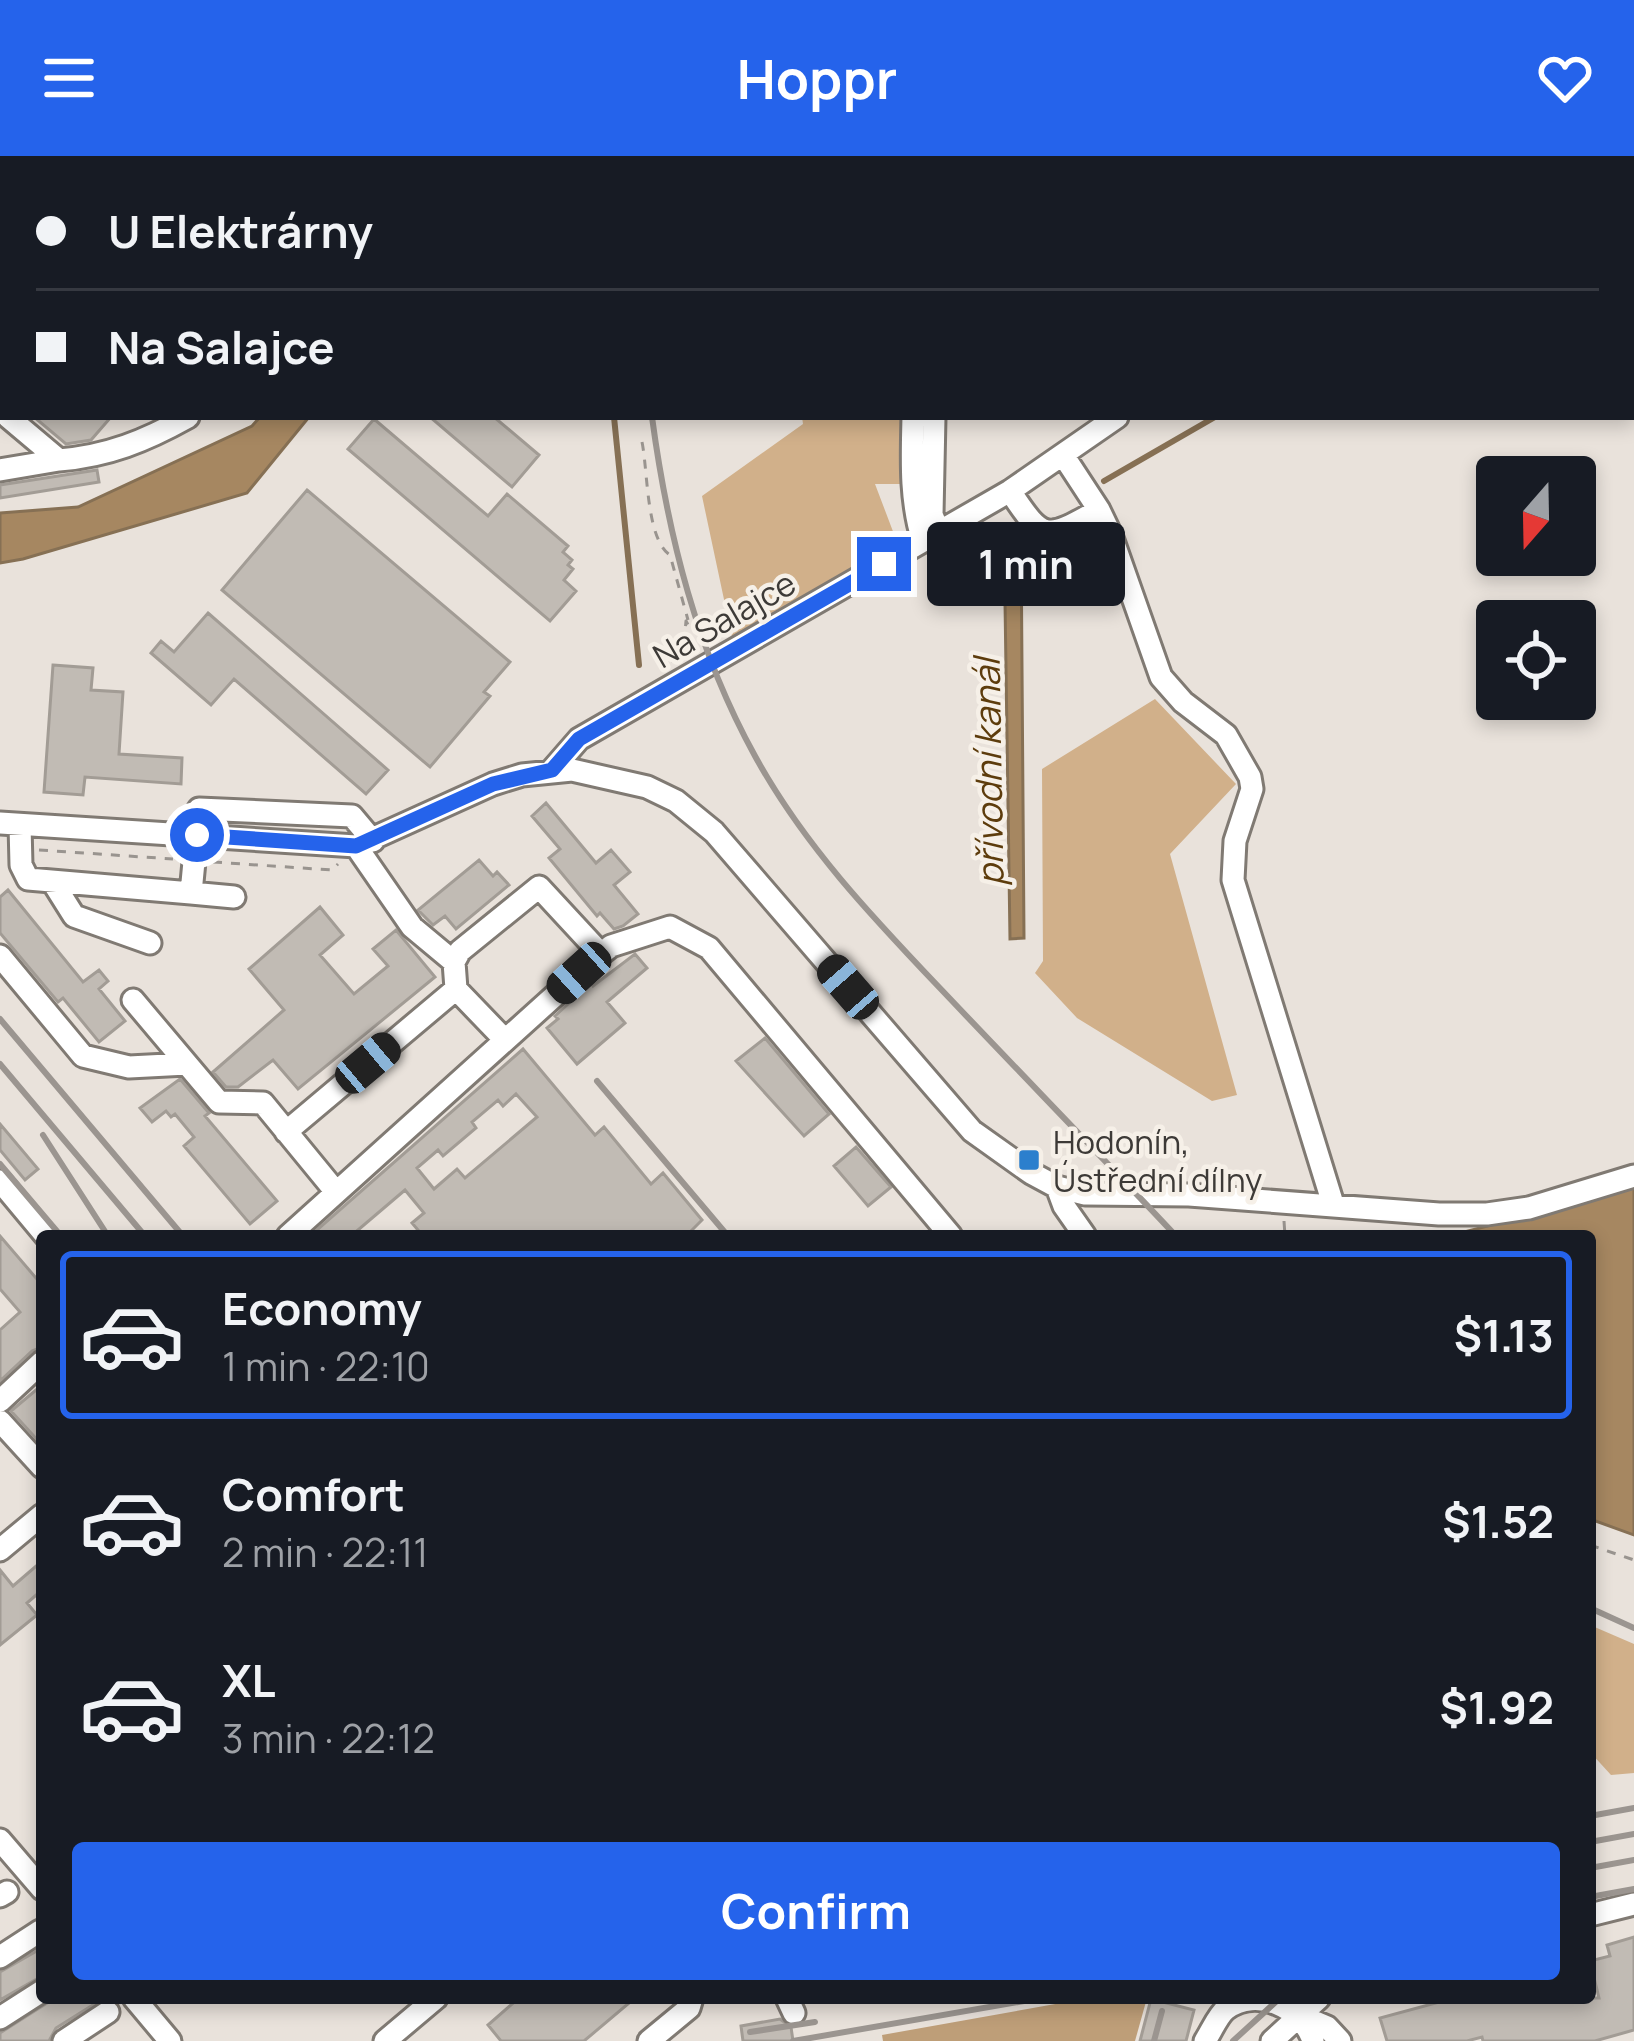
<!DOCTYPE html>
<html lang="en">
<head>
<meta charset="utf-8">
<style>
	:root { --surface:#171b24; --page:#242831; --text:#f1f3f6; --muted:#9ea1a6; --line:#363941; --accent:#2563eb }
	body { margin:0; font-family:Manrope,sans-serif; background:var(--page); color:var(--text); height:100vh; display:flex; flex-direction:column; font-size:45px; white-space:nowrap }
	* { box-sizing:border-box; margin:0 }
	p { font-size:39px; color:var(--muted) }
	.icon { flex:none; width:66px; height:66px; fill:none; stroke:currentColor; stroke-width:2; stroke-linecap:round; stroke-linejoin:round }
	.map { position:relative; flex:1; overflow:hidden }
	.drawer { position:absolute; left:36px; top:1074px; width:1560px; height:774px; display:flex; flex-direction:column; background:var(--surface); border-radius:12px; box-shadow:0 6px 18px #0003 }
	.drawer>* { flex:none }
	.top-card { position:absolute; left:0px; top:0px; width:1635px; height:264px; box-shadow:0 6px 18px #0003; display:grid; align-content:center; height:264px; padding:0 36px; background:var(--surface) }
	.needle { width:78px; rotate:200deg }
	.fabs { position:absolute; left:1476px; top:300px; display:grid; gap:24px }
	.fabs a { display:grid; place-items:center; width:120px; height:120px; border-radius:12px; background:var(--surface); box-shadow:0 6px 18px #0003; font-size:60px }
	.end { position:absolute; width:54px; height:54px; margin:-27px; border:15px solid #2563eb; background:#fff; box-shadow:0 0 0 6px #fff }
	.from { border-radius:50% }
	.bubble { position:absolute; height:84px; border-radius:12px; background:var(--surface); box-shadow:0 6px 18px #0003; font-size:39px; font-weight:700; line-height:84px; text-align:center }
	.car { position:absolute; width:36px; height:72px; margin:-36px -18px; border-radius:15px; box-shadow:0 0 9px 3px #0007; background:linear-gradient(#222 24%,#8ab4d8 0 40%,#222 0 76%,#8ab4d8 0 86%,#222 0) }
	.top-card b { display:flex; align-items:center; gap:42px; height:114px; font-size:45px }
	.top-card b+b { border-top:3px solid var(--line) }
	.top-card i { width:30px; height:30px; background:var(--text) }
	ul { padding:21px 0 0; list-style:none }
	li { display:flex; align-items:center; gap:36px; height:168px; margin:0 24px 18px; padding:0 12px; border:6px solid transparent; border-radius:12px }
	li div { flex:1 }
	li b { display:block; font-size:45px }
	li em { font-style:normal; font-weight:700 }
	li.selected { border-color:var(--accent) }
	li>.icon { width:108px; height:108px; stroke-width:1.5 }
	.action { display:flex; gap:24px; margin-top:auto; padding:24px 36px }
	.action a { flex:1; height:138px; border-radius:12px; background:var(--accent); color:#fff; font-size:48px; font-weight:700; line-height:138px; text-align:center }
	header { display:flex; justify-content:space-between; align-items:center; height:156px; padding:0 36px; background:var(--accent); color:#fff; font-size:54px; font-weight:700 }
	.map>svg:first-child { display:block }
	.green { fill:#d1b08a }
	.forest { fill:#be9e78 }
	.water { fill:#a68761; stroke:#867054; stroke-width:3 }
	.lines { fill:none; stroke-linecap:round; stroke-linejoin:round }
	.stream { stroke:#867054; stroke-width:6 }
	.building { fill:#c1bbb4; stroke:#a29c95; stroke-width:3; fill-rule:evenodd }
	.minor-casing { stroke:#807a73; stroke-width:27 }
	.path { stroke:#99948f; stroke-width:3; stroke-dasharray:9 9; stroke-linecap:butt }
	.minor { stroke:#fff; stroke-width:21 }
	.rail { stroke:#9b9590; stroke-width:6 }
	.route { stroke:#2563eb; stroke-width:15 }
	.poi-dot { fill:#2c7fcd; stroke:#f6f0e8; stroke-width:4.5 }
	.labels { text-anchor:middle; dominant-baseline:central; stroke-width:9; stroke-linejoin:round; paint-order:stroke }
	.street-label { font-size:33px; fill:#3d3a37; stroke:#f6f0e8 }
	.poi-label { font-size:33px; fill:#3d3a37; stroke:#f6f0e8; text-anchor:start }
	.water-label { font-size:36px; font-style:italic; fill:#5d3c0c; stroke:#f6f0e8 }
</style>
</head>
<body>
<header><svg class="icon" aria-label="menu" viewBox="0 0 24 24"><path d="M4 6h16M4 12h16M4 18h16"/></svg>Hoppr<svg class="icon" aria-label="heart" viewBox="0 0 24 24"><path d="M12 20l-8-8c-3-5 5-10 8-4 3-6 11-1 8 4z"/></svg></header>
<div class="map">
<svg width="1634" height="1885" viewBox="0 0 1634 1885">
	<rect width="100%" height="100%" fill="#e9e2db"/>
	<path class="green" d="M802 261H900L901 328H875L897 386 792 450 732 481 702 340 803 268Z
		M1155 543 1236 628 1170 698 1237 939 1212 945 1077 862 1035 817 1043 805 1042 613Z
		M1590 1469 1634 1488V1617L1611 1619 1590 1596Z"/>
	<path class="forest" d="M1089 1842H1147L1135 1885H883L882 1879Z"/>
	<path class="water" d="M260 261H309L247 337 23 403 0 407V357L78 351 252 270Z
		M1004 378H1021L1024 782 1010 783Z
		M1634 1032V1379L1590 1363V1080H1449Z"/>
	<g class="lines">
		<path class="stream" d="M1632 35 1634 34
			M614 261 639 509
			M1104 325 1215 261"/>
	</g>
	<path class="building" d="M34 261H111L91 284 66 288Z
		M430 261H494L539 299 512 331Z
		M374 263 488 360 507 338 568 390 563 396 572 404 568 409 573 413 564 424 576 435 550 465 348 293Z
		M97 314 99 326 0 342V329Z
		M307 334 510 506 484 536 490 540 430 611 222 434Z
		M208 457 388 614 366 638 234 523 211 549 151 497 161 485 174 496Z
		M53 509 93 512 91 534 123 536 119 598 182 602 181 628 85 621 83 639 44 636Z
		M546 647 596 707 611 694 630 716 614 729 638 758 623 770 614 773 600 757 597 760 549 702 560 693 532 660Z
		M479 704 493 720 497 716 509 729 456 773 445 760 433 769 418 754Z
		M8 734 83 826 99 814 108 825 99 833 125 865 99 886 63 842 58 846 0 777V741Z
		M320 751 343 779 320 799 354 838 388 810 373 793 396 774 435 821 298 933 273 904 238 931H226L213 916 284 854 249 813Z
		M635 798 647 812 607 846 625 867 577 908 547 872 558 863 555 860 591 827 593 830Z
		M765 882 829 958 804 980 736 905Z
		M523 893 595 979 604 971 651 1028 663 1017 702 1064 686 1080H423L412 1067 424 1057 405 1034 351 1080H310ZM516 938 537 961 465 1022 457 1013 434 1033 417 1012 438 994 443 1000 476 972 472 966 498 944 503 950Z
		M180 923 209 957 205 960 277 1045 250 1068 184 990 194 981 175 958 171 961 166 955 152 966 140 952Z
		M0 968 38 1013 25 1024 0 994Z
		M856 991 891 1031 868 1050 834 1010Z
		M0 1080 42 1129V1191L32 1195 0 1225V1174L20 1156 0 1133Z
		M42 1229V1289L11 1255Z
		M42 1405V1434L27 1447 37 1459 0 1489V1414L13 1430Z
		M1634 1781V1874L1595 1885H1483L1482 1881 1467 1885H1387L1380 1862 1454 1842H1599L1590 1805 1610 1800 1607 1789Z
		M42 1792V1820L0 1844V1816Z
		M55 1842H104L56 1872 49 1885H0V1877Z
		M519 1842H635L584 1885H501L488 1869Z
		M1151 1843 1194 1854 1186 1885H1140Z
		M780 1863 791 1871 793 1885H743L741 1870Z"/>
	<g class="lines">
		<defs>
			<path id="minor" d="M93 0 98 3
				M216 0 220 3
				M169 3 171 0
				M912 3 914 0
				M1602 3 1608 0
				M0 180 3 177
				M1632 187 1634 190
				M913 261C912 303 910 344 923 385
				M929 261H934L932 359 939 375
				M1063 299 1099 354 1111 379 1161 521 1183 546 1226 579 1250 621 1252 633 1235 685 1233 724 1333 1048
				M59 304C108 300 145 285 188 261
				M0 314 59 304 8 261
				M1010 335C1044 387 1047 383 1099 354
				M552 614 579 583 1010 335 1117 261
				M0 667 356 690 493 628 522 619 572 614 647 631 676 645 714 676 972 975 1031 1017 1057 1031 1085 1038 1189 1039 1439 1058H1487L1529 1052 1634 1020
				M20 669 21 709 28 723 191 737 199 653 352 660 373 685
				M356 690 412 771 454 806
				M52 725 74 760 150 787
				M191 737 234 741
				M0 800 83 900 129 911 187 908
				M456 833 454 806 460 795 539 731 601 798
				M133 844 219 946 263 947 336 1036
				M286 976 456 833 505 884
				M0 1025 46 1080
				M1057 1031 1064 1050 1085 1080
				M288 1080 601 798 611 790 670 771 709 792 951 1080
				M0 1245 42 1206
				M0 1265 42 1311
				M0 1394 42 1359
				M0 1684 42 1733
				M0 1740 7 1736
				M1590 1759 1634 1748
				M0 1801 40 1775
				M134 1842 170 1885
				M787 1842 794 1857
				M1301 1860 1327 1871 1340 1885
				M0 1862 42 1835
				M64 1885 108 1856
				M385 1885 436 1842
				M649 1885 689 1852 692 1842
				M1205 1885C1211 1876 1218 1859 1226 1853 1257 1830 1303 1852 1313 1885
				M1272 1885 1319 1842"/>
		</defs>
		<use href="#minor" class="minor-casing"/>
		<path class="path" d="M1336 3 1342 0
			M642 286C648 315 646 383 670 399L688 464
			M684 488 686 465 691 474
			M671 506 684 490 688 500
			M39 694 173 703
			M213 706 332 714 338 708
			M1284 1065 1285 1080
			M1590 1389 1634 1404"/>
		<use href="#minor" class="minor"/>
		<path class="rail" d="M619 0V3
			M652 261C668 380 697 495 755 600 807 695 882 771 955 848 1029 926 1103 1002 1176 1080
			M0 863 183 1080
			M0 908 145 1080
			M597 925 728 1080
			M43 979 108 1080
			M0 1008 61 1080
			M1590 1452 1634 1472
			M1590 1660 1634 1652
			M1590 1686 1634 1678
			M1590 1712 1634 1704
			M1590 1741 1634 1733
			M750 1876 815 1866
			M793 1885 1041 1842
			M1154 1885 1162 1855
			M1233 1885 1280 1842"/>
	</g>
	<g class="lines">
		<path class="route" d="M197 679 356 690 493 628 552 614 579 583 884 408"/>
	</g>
	<rect class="poi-dot" x="1017" y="992" width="24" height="24" rx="6"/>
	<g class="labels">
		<g class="street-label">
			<text transform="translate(724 463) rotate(-30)">Na Salajce</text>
		</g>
		<g class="poi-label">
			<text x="1053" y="985">Hodonín,<tspan x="1053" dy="38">Ústřední dílny</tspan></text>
		</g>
		<g class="water-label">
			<text transform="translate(988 616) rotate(-91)">přívodní kanál</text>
		</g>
	</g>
</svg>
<div class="fabs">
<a><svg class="needle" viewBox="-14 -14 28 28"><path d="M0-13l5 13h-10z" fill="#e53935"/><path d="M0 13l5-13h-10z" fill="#9ea1a6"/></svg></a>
<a><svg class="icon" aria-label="locate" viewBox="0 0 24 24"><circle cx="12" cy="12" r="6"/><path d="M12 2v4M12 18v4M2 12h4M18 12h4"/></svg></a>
</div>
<i class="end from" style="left:197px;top:679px"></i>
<i class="end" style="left:884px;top:408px"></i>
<div class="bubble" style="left:927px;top:366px;width:198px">1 min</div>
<i class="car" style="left:579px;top:817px;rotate:228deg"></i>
<i class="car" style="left:848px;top:831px;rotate:319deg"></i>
<i class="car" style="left:368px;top:907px;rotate:50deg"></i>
<div class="top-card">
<b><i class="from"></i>U Elektrárny</b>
<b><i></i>Na Salajce</b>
</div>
<section class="drawer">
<ul>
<li class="selected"><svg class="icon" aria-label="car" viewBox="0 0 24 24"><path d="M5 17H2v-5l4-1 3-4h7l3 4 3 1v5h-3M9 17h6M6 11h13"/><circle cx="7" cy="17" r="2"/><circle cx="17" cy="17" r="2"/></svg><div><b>Economy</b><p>1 min · 22:10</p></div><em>$1.13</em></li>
<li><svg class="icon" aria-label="car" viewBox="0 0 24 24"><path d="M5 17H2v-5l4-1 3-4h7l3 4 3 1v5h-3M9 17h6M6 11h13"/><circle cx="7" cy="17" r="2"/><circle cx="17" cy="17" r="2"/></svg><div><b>Comfort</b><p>2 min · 22:11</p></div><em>$1.52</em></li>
<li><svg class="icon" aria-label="car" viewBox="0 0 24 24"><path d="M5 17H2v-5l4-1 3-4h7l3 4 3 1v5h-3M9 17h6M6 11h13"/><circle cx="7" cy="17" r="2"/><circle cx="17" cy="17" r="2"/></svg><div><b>XL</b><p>3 min · 22:12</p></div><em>$1.92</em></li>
</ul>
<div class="action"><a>Confirm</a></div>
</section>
</div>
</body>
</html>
